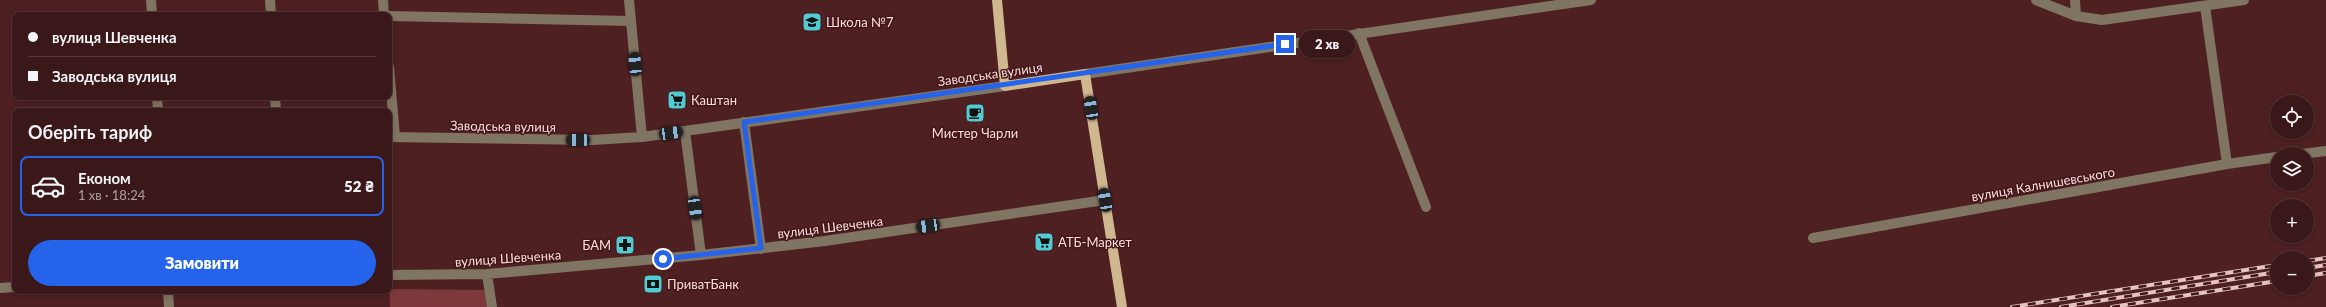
<!DOCTYPE html>
<html lang="uk">
<head>
<meta charset="utf-8">
<style>
	:root { --surface:#3a181a; --page:#412123; --text:#f1f3f6; --muted:#aba0a2; --line:#543739; --accent:#2563eb }
	body { margin:0; font-family:Lato,sans-serif; background:var(--page); color:var(--text); height:100vh; display:flex; flex-direction:column; font-size:15px; white-space:nowrap }
	* { box-sizing:border-box; margin:0 }
	p { font-size:13px; color:var(--muted) }
	.icon { flex:none; width:22px; height:22px; fill:none; stroke:currentColor; stroke-width:2; stroke-linecap:round; stroke-linejoin:round }
	.map { position:relative; flex:1; overflow:hidden }
	.details { position:absolute; left:12px; top:108px; width:380px; height:186px; display:flex; flex-direction:column; background:var(--surface); border-radius:8px; box-shadow:0 2px 6px #0003,0 0 0 1px var(--line) }
	.details>* { flex:none }
	.banner { position:absolute; left:12px; top:12px; width:380px; height:88px; border-radius:8px; box-shadow:0 2px 6px #0003,0 0 0 1px var(--line); display:grid; align-content:center; height:88px; padding:0 16px; background:var(--surface) }
	.buttons { position:absolute; left:2270px; top:95px; display:grid; gap:8px }
	.buttons a { display:grid; place-items:center; width:44px; height:44px; border-radius:50%; background:var(--surface); box-shadow:0 2px 6px #0003,0 0 0 1px var(--line); font-size:20px }
	.end { position:absolute; width:18px; height:18px; margin:-9px; border:5px solid #2563eb; background:#fff; box-shadow:0 0 0 2px #fff }
	.from { border-radius:50% }
	.bubble { position:absolute; height:28px; border-radius:14px; background:var(--surface); box-shadow:0 2px 6px #0003,0 0 0 1px var(--line); font-size:13px; font-weight:800; line-height:28px; text-align:center }
	.car { position:absolute; width:12px; height:24px; margin:-12px -6px; border-radius:5px; box-shadow:0 0 3px 1px #0007; background:linear-gradient(#222 24%,#8ab4d8 0 40%,#222 0 76%,#8ab4d8 0 86%,#222 0) }
	.banner b { display:flex; align-items:center; gap:14px; height:38px; font-size:15px }
	.banner b+b { border-top:1px solid var(--line) }
	.banner i { width:10px; height:10px; background:var(--text) }
	ul { padding:0; list-style:none }
	li { display:flex; align-items:center; gap:12px; height:60px; margin:0 8px 6px; padding:0 8px; border:2px solid transparent; border-radius:8px }
	li div { flex:1 }
	li b { display:block; font-size:15px }
	li em { font-style:normal; font-weight:800 }
	li.current { border-color:var(--accent) }
	li>.icon { width:36px; height:36px; stroke-width:1.5 }
	h2 { padding:0 16px; font-size:18px; line-height:48px }
	.action { display:flex; gap:8px; margin-top:auto; padding:8px 16px }
	.action a { flex:1; height:46px; border-radius:24px; background:var(--accent); color:#fff; font-size:16px; font-weight:800; line-height:46px; text-align:center }
	.map>svg:first-child { display:block }
	.green { fill:#7c383b }
	.lines { fill:none; stroke-linecap:round; stroke-linejoin:round }
	.minor { stroke:#807462; stroke-width:10 }
	.major { stroke:#cfb790; stroke-width:10 }
	.rail-casing { stroke:#e4c3c2; stroke-width:4 }
	.rail { stroke:#431619; stroke-width:2.5; stroke-dasharray:8; stroke-linecap:butt }
	.route { stroke:#2563eb; stroke-width:5 }
	.labels { text-anchor:middle; dominant-baseline:central; stroke-width:3; stroke-linejoin:round; paint-order:stroke }
	.poi-label { font-size:13px; fill:#fcdddc; stroke:#431619; text-anchor:start }
	.street-label { font-size:13px; fill:#fcdddc; stroke:#431619 }
</style>
</head>
<body>
<div class="map">
<svg width="2326" height="307" viewBox="0 0 2326 307">
	<rect width="100%" height="100%" fill="#4e2022"/>
	<path class="green" d="M389 289 488 290 491 307H390Z"/>
	<g class="lines">
		<path class="minor" d="M151 0 152 15
			M270 0 271 15
			M383 0 384 15
			M629 0 642 137
			M2036 0 2076 16 2102 20 2244 0
			M2075 0 2076 16
			M2205 6 2227 164
			M389 16 631 21
			M1359 33 1426 207
			M389 67 395 137
			M1085 74 1591 0
			M157 97 158 111
			M275 97 276 111
			M744 122 761 249
			M685 131 701 255
			M389 137 592 140 642 137 1005 86
			M2302 154 2326 151
			M1813 238 2227 164 2277 157
			M487 274 492 307
			M389 275 487 274 701 255 825 241 1105 200
			M0 288 15 287
			M168 291 169 307"/>
		<path class="major" d="M997 0 1005 86 1085 74 1122 307"/>
		<defs>
			<path id="rail" d="M2307 261 2326 258
				M2307 268 2326 265
				M2307 276 2326 273
				M2012 307 2277 265
				M2061 307 2277 272
				M2112 307 2277 281"/>
		</defs>
		<use href="#rail" class="rail-casing"/>
		<use href="#rail" class="rail"/>
	</g>
	<g class="lines">
		<path class="route" d="M663 259 761 248 744 122 1285 44"/>
	</g>
	<defs>
		<symbol id="school-square" viewBox="-11 -11 22 22"><rect x="-9" y="-9" width="18" height="18" rx="4" fill="#51ccd2" stroke="#431619"/><path d="M0-5L7-2L0 1L-7-2ZM-4 1L0 2.5L4 1V4Q0 6-4 4Z" fill="#111"/></symbol>
		<symbol id="supermarket-square" viewBox="-11 -11 22 22"><rect x="-9" y="-9" width="18" height="18" rx="4" fill="#51ccd2" stroke="#431619"/><path d="M-6-5.5h2.5l.6 2H6L4.5 2H-2.5L-4.4-4H-6ZM-1.5 3.2a1.3 1.3 0 1 0 .1 0ZM3 3.2a1.3 1.3 0 1 0 .1 0Z" fill="#111"/></symbol>
		<symbol id="cafe-square" viewBox="-11 -11 22 22"><rect x="-9" y="-9" width="18" height="18" rx="4" fill="#51ccd2" stroke="#431619"/><path d="M-5.5-4.5H6V0H3Q3 3.5 0 3.5H-2.5Q-5.5 3.5-5.5 0ZM3-3.2v2h1.7v-2ZM-6 4.5H4V6H-6Z" fill="#111"/></symbol>
		<symbol id="pharmacy-square" viewBox="-11 -11 22 22"><rect x="-9" y="-9" width="18" height="18" rx="4" fill="#51ccd2" stroke="#431619"/><path d="M-2-6h4v4h4v4h-4v4h-4v-4h-4v-4h4Z" fill="#111"/></symbol>
		<symbol id="bank-square" viewBox="-11 -11 22 22"><rect x="-9" y="-9" width="18" height="18" rx="4" fill="#51ccd2" stroke="#431619"/><path d="M-6-4H6V4H-6ZM0-2.3a2.3 2.3 0 1 0 0 4.6a2.3 2.3 0 1 0 0-4.6Z" fill="#111"/></symbol>
	</defs>
	<g fill-rule="evenodd">
		<use href="#school-square" x="801" y="11" width="22" height="22"/>
		<use href="#supermarket-square" x="666" y="89" width="22" height="22"/>
		<use href="#cafe-square" x="964" y="102" width="22" height="22"/>
		<use href="#supermarket-square" x="1033" y="231" width="22" height="22"/>
		<use href="#pharmacy-square" x="614" y="234" width="22" height="22"/>
		<use href="#bank-square" x="642" y="273" width="22" height="22"/>
	</g>
	<g class="labels">
		<g class="poi-label">
			<text x="826" y="22">Школа №7</text>
			<text x="691" y="100">Каштан</text>
			<text x="975" y="133" text-anchor="middle">Мистер Чарли</text>
			<text x="1058" y="242">АТБ-Маркет</text>
			<text x="611" y="245" text-anchor="end">БАМ</text>
			<text x="667" y="284">ПриватБанк</text>
		</g>
		<g class="street-label">
			<text transform="translate(990 74) rotate(-8)">Заводська вулиця</text>
			<text transform="translate(503 126) rotate(1)">Заводська вулиця</text>
			<text transform="translate(2043 184) rotate(-10)">вулиця Калнишевського</text>
			<text transform="translate(830 227) rotate(-7)">вулиця Шевченка</text>
			<text transform="translate(508 258) rotate(-4)">вулиця Шевченка</text>
		</g>
	</g>
</svg>
<div class="buttons">
<a><svg class="icon" aria-label="locate" viewBox="0 0 24 24"><circle cx="12" cy="12" r="6"/><path d="M12 2v4M12 18v4M2 12h4M18 12h4"/></svg></a>
<a><svg class="icon" aria-label="layers" viewBox="0 0 24 24"><path d="M12 4l9 5-9 5-9-5zM3 14l9 5 9-5"/></svg></a>
<a>+</a>
<a>−</a>
</div>
<i class="end from" style="left:663px;top:259px"></i>
<i class="end" style="left:1285px;top:44px"></i>
<div class="bubble" style="left:1299px;top:30px;width:56px">2 хв</div>
<i class="car" style="left:635px;top:64px;rotate:355deg"></i>
<i class="car" style="left:1091px;top:108px;rotate:351deg"></i>
<i class="car" style="left:671px;top:133px;rotate:82deg"></i>
<i class="car" style="left:578px;top:140px;rotate:271deg"></i>
<i class="car" style="left:1105px;top:200px;rotate:351deg"></i>
<i class="car" style="left:695px;top:208px;rotate:172deg"></i>
<i class="car" style="left:928px;top:226px;rotate:262deg"></i>
<div class="banner">
<b><i class="from"></i>вулиця Шевченка</b>
<b><i></i>Заводська вулиця</b>
</div>
<section class="details">
<h2>Оберіть тариф</h2>
<ul>
<li class="current"><svg class="icon" aria-label="car" viewBox="0 0 24 24"><path d="M5 17H2v-5l4-1 3-4h7l3 4 3 1v5h-3M9 17h6M6 11h13"/><circle cx="7" cy="17" r="2"/><circle cx="17" cy="17" r="2"/></svg><div><b>Економ</b><p>1 хв · 18:24</p></div><em>52 ₴</em></li>
</ul>
<div class="action"><a>Замовити</a></div>
</section>
</div>
</body>
</html>
